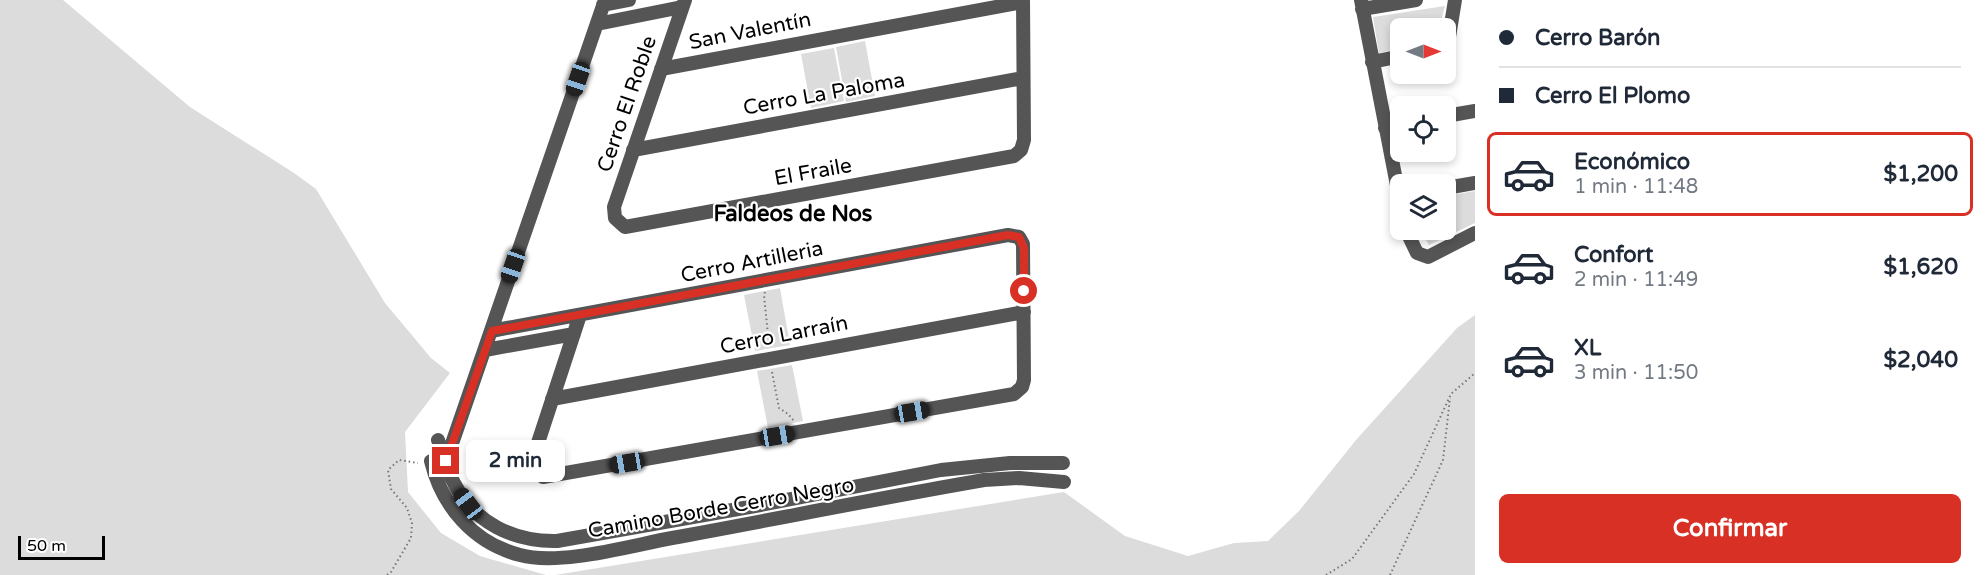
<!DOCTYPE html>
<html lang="es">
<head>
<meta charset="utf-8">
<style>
	:root { --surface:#fff; --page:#f2f2f3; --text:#1f2937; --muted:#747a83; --line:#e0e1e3; --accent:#d93025 }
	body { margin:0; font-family:"Varela Round",sans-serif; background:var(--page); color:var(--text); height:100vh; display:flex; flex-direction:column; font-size:22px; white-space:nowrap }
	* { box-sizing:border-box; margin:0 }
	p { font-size:20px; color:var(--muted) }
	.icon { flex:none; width:33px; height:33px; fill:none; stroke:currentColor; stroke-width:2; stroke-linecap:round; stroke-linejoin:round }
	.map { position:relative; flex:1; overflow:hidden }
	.sheet { display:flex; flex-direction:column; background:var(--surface); width:510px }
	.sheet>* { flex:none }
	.guide { display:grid; align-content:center; height:132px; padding:0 24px; background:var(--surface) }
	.needle { width:39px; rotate:90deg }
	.tools { position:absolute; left:1390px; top:18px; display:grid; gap:12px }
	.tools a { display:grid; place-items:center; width:66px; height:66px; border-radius:9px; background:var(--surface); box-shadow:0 3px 9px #0003; font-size:30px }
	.scale { position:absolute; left:18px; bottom:15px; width:87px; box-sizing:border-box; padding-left:6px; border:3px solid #000; border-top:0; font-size:16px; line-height:21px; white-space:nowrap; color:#000; -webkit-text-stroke:4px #fff; paint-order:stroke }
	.end { position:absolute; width:27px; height:27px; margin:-14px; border:8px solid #d93025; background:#fff; box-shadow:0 0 0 3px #fff }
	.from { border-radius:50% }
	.bubble { position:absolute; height:42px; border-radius:9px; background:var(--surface); box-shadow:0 3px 9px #0003; font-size:20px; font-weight:700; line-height:42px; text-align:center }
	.car { position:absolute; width:18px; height:36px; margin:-18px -9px; border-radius:8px; box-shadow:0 0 4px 2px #0007; background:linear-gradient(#222 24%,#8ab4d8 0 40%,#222 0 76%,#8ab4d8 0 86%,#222 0) }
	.guide b { display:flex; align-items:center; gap:21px; height:57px; font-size:22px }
	.guide b+b { border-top:2px solid var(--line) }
	.guide i { width:15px; height:15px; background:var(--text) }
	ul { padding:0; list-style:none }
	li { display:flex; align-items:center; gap:18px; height:84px; margin:0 12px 9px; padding:0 12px; border:3px solid transparent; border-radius:9px }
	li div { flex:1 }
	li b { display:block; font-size:22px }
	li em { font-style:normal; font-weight:700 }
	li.active { border-color:var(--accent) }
	li>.icon { width:54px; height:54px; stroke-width:1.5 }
	.primary-button { display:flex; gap:12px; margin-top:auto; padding:12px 24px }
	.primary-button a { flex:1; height:69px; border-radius:9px; background:var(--accent); color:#fff; font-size:24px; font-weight:700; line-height:69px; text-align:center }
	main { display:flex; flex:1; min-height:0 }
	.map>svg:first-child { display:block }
	.green { fill:#dcdcdc }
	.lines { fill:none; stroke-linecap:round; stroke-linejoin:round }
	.path { stroke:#777; stroke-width:2; stroke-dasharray:1.5 3; stroke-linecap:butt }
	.minor { stroke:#555; stroke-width:14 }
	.route { stroke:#d93025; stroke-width:8 }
	.labels { text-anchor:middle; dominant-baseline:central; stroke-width:4.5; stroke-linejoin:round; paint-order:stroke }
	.street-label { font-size:21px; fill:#000; stroke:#fff }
	.neighbourhood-label { font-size:22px; font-weight:bold; fill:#000; stroke:#fff }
</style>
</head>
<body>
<main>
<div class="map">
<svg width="1475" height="575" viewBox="0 0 1475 575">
	<rect width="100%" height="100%" fill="#fff"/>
	<path class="green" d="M0 0H63L190 107 294 173 316 189 385 303 431 358 450 373 405 432 408 492 441 533 480 556 546 575H0Z
		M1445 6 1439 28H1401V48L1379 53 1373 17Z
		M865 41 875 96 846 102 836 47Z
		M834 48 844 101 811 108 801 54Z
		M1475 191V223L1429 245 1420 230H1446V196Z
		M780 288 790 345 755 351 744 295Z
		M1475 315V575H555L1064 492 1125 536 1188 556 1234 543 1268 541 1299 511 1356 440 1457 328Z
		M792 365 803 421 768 428 757 371Z"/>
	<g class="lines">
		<path class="path" d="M765 292 764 295 769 345 771 347
			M772 372 779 408 788 414 794 421
			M387 575 391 572 411 538 412 523 407 508 391 489 388 470 399 460 418 463
			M1326 575 1352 559 1414 474 1451 394 1475 373
			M1390 575 1443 460 1450 398"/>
		<path class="minor" d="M685 0 614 207 615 218 625 227 1014 156 1021 150 1024 140 1023 0
			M1361 0 1401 206
			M603 5 629 0
			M1362 9 1416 0
			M597 24 682 7
			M1446 40 1449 37 1455 0
			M1372 62 1401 56
			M661 69 1023 2
			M1446 116 1475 111
			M1385 128 1401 125
			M633 150 1023 78
			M1446 188 1475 183
			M1406 230 1417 253 1428 257 1475 233
			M491 331 1008 235 1019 237 1023 244 1024 380 1022 387 1014 394 543 477 534 471 532 461 580 315
			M485 350 574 334
			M552 399 1024 312
			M438 440C443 454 447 470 454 483 474 523 514 542 557 541L755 506 941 470 1010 463H1063
			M431 461C442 506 473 543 520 555 560 566 629 546 672 538 776 519 880 498 984 480L1019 478 1064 482
			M446 461 605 0"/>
	</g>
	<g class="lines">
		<path class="route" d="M446 461 492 331 1008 235 1019 237 1024 248V291"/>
	</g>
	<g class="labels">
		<g class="street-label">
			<text transform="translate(750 31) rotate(-11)">San Valentín</text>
			<text transform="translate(824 94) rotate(-10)">Cerro La Paloma</text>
			<text transform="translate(627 104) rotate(-71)">Cerro El Roble</text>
			<text transform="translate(813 172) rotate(-10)">El Fraile</text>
			<text transform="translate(752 262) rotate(-11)">Cerro Artilleria</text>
			<text transform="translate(784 335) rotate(-11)">Cerro Larraín</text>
			<text transform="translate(721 508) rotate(-10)">Camino Borde Cerro Negro</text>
		</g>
		<g class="neighbourhood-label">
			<text x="793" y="214">Faldeos de Nos</text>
		</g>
	</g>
</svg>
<div class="tools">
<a><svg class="needle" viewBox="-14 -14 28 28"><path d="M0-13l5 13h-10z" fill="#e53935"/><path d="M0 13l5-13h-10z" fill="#747a83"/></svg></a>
<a><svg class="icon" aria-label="locate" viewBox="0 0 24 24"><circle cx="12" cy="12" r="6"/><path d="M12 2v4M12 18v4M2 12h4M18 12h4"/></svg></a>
<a><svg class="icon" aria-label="layers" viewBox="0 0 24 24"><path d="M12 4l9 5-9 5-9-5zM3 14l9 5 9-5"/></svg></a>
</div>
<div class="scale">50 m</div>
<i class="end from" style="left:1024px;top:291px"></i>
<i class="end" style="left:446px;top:461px"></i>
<div class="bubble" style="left:466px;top:440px;width:99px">2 min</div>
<i class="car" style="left:578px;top:79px;rotate:199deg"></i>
<i class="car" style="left:513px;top:266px;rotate:199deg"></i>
<i class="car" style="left:912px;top:412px;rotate:80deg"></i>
<i class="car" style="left:777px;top:436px;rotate:80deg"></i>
<i class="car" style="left:627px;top:463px;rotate:260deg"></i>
<i class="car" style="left:468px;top:504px;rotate:323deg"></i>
</div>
<section class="sheet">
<div class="guide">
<b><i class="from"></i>Cerro Barón</b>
<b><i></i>Cerro El Plomo</b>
</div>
<ul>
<li class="active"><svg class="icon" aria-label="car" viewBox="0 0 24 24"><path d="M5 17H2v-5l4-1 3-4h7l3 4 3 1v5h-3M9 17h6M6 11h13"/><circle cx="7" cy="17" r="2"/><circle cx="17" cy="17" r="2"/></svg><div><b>Económico</b><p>1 min · 11:48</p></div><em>$1,200</em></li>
<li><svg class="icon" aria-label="car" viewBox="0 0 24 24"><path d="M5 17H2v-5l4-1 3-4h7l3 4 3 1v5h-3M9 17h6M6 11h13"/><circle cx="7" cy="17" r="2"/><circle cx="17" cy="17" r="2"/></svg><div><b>Confort</b><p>2 min · 11:49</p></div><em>$1,620</em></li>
<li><svg class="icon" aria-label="car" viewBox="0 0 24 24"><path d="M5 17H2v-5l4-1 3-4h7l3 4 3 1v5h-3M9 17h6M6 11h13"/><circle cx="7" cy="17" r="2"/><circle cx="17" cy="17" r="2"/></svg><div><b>XL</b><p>3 min · 11:50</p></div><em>$2,040</em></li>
</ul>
<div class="primary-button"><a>Confirmar</a></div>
</section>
</main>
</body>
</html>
